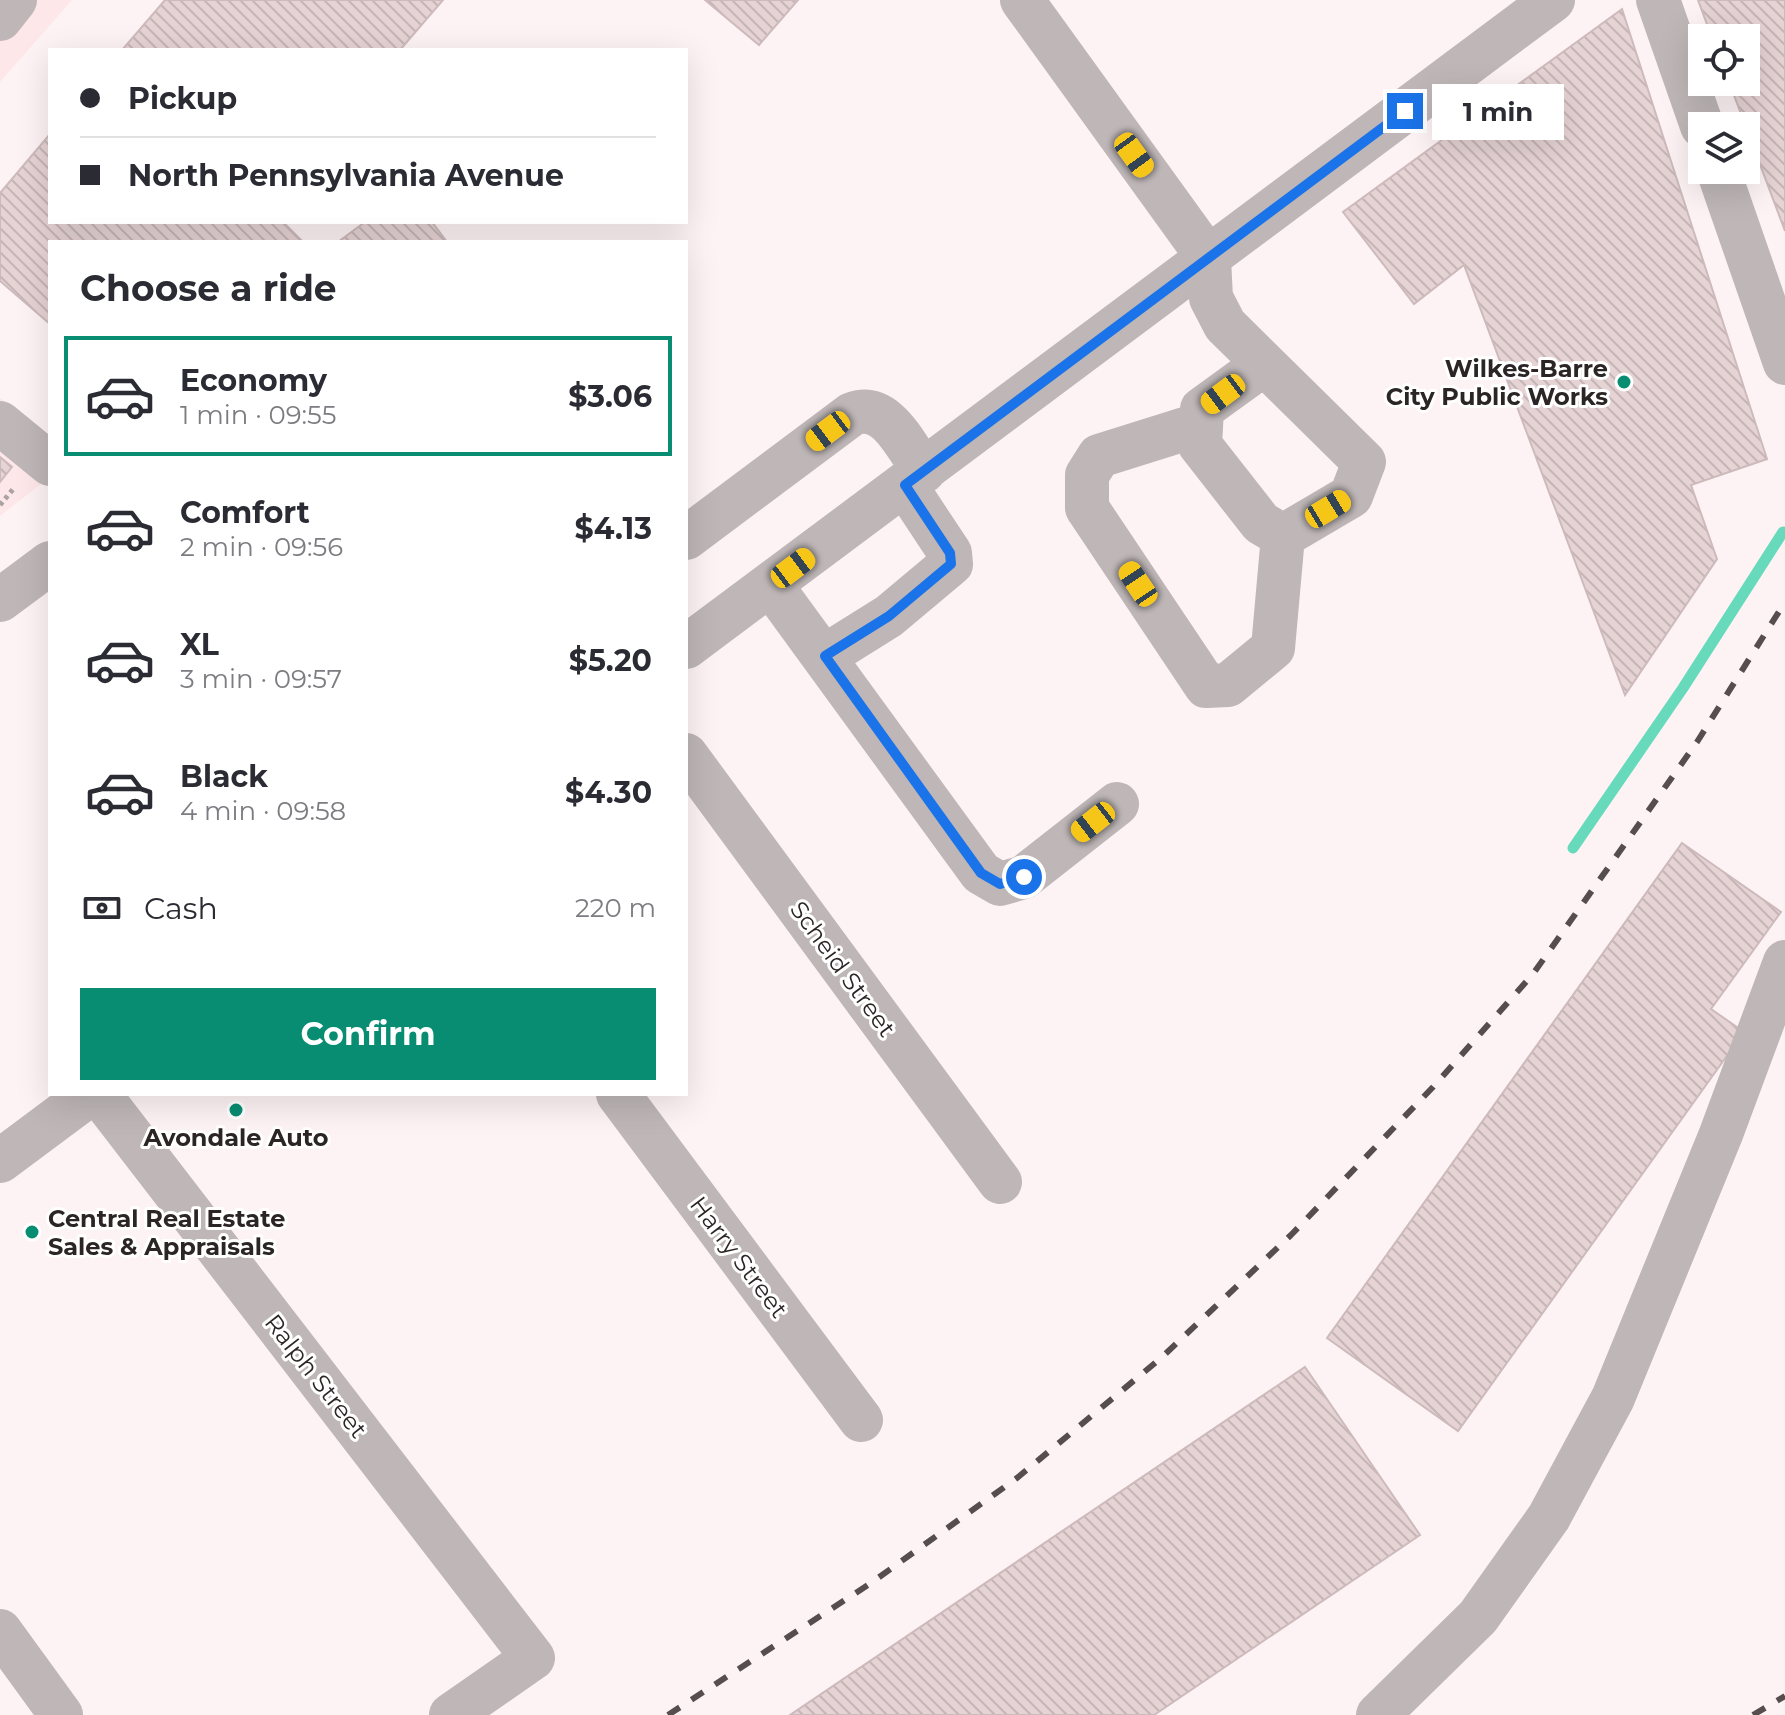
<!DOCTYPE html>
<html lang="en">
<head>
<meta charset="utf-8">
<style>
	:root { --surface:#fff; --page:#f2f2f3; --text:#2b2b33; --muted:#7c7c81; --line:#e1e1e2; --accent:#088d73 }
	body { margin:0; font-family:Montserrat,sans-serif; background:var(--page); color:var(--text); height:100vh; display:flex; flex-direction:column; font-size:30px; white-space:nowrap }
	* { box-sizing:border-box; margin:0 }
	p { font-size:26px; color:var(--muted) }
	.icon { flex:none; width:44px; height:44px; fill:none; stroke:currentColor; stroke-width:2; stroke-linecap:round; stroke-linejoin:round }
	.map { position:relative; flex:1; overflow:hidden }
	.drawer { position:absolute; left:48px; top:240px; width:640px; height:856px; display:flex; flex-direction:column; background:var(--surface); border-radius:0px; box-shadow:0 8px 32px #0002 }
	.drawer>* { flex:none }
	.guide { position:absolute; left:48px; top:48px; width:640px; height:176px; border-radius:0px; box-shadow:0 8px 32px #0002; display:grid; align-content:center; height:176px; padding:0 32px; background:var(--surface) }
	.buttons { position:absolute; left:1688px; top:24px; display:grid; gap:16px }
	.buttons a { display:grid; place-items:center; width:72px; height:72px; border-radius:0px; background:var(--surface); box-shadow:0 8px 32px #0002; font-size:40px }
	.end { position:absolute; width:36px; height:36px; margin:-18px; border:10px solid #1a73e8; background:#fff; box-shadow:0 0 0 4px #fff }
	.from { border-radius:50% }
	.bubble { position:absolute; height:56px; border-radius:0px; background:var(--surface); box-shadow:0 8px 32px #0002; font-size:26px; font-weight:700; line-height:56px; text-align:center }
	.car { position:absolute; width:24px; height:48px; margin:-24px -12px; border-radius:10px; box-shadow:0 0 6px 2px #0007; background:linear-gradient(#f5c518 24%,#345 0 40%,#f5c518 0 76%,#345 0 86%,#f5c518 0) }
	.guide b { display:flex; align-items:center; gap:28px; height:76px; font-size:30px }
	.guide b+b { border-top:2px solid var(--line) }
	.guide i { width:20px; height:20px; background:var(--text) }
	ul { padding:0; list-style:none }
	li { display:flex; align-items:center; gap:24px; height:120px; margin:0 16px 12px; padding:0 16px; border:4px solid transparent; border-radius:0px }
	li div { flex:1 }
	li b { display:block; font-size:30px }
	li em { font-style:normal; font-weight:700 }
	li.on { border-color:var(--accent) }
	li>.icon { width:72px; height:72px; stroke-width:1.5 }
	h2 { padding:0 32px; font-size:36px; line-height:96px }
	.pay { display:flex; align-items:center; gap:20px; height:88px; padding:0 32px; font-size:30px }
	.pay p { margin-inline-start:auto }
	.cta { display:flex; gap:16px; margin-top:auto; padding:16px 32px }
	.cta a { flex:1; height:92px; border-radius:0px; background:var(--accent); color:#fff; font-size:32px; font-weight:700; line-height:92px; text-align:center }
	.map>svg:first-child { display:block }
	.built { fill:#fee7e9 }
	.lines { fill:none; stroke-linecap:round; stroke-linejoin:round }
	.stream { stroke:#66dabb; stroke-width:11 }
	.building { fill:url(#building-back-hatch); stroke:#cdbabc; stroke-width:2 }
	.path { stroke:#aba2a3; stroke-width:5; stroke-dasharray:4 4; stroke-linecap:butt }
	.minor { stroke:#beb6b7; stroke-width:44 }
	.rail { stroke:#554d4e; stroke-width:6; stroke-dasharray:14 14; stroke-linecap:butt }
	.route { stroke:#1a73e8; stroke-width:10 }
	.poi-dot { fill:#088d73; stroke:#fff; stroke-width:3 }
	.labels { text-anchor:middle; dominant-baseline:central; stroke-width:6; stroke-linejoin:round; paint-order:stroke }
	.poi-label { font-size:24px; font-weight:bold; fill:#2c2526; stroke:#fff; text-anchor:end }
	.street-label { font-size:24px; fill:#2c2526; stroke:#fff }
</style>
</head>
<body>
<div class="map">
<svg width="1785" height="1715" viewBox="0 0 1785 1715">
	<defs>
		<pattern id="building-back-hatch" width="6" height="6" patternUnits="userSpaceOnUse" patternTransform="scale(2)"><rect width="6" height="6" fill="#e6d3d4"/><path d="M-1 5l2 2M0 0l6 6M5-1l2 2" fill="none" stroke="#c5b5b6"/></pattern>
	</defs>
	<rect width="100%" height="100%" fill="#fef3f4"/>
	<path class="built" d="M0 0H72L0 82Z
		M0 398 50 438V477L0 516Z"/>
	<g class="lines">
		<path class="stream" d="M1573 848 1683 688 1783 532"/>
	</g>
	<path class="building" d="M165 0H443L400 50H122Z
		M705 0H798L759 45Z
		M1698 0H1785V231L1729 82H1746V38H1712Z
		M1622 9 1767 459 1691 485 1717 559 1625 695 1464 265 1414 304 1343 212Z
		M50 134V222H283L303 242H50V324L0 281V193Z
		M365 222H432L447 242H338Z
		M0 457 12 467 0 482Z
		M1682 843 1781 912 1711 1009 1744 1032 1458 1431 1327 1338Z
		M1305 1367 1420 1535 1154 1715H790Z"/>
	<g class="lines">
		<path class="path" d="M0 505 14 488"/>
		<path class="minor" d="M1022 0 1209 259 1211 298 1225 325 1364 462 1351 496 1283 536 1261 523 1200 445 1202 409 1264 364
			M1658 0 1702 126
			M0 19 15 0
			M1718 170 1785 363
			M0 423 50 464
			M1201 424 1099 456 1087 475V508L1206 686 1228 685 1273 648 1283 536
			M686 538 852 414C887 401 905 446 924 471
			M771 585 981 873 1000 884 1024 877 1117 804
			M0 600 50 563
			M686 647 1553 0
			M825 656 889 616 951 564 950 553 905 485
			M686 755 1000 1182
			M99 1094 533 1658 451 1715
			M618 1094 861 1420
			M0 1161 90 1094
			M0 1631 61 1715
			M1378 1715 1478 1617 1549 1517 1613 1398 1721 1134 1785 962"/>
		<path class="rail" d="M668 1715 871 1583 1017 1478 1161 1358 1291 1235 1433 1087 1533 974 1697 742 1785 602
			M1753 1715 1785 1696"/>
	</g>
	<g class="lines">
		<path class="route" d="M1024 877 1000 884 981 873 825 656 889 616 951 564 950 553 905 485 1405 111"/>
	</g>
	<g class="poi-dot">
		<circle cx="1624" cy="382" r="8"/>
		<circle cx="236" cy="1110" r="8"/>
		<circle cx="32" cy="1232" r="8"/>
	</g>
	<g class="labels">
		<g class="poi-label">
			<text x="1608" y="368">Wilkes-Barre<tspan x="1608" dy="28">City Public Works</tspan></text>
			<text x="236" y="1137" text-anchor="middle">Avondale Auto</text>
			<text x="48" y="1218" text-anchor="start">Central Real Estate<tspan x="48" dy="28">Sales &amp; Appraisals</tspan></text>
		</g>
		<g class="street-label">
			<text transform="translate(843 969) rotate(54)">Scheid Street</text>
			<text transform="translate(739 1257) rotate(53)">Harry Street</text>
			<text transform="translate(316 1376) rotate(52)">Ralph Street</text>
		</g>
	</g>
</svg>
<div class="buttons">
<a><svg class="icon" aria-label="locate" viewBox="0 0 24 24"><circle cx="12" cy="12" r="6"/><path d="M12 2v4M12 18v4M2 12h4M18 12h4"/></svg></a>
<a><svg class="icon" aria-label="layers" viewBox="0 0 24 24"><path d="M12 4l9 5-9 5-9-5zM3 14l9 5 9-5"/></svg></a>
</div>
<i class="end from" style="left:1024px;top:877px"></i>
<i class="end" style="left:1405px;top:111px"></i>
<div class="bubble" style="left:1432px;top:84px;width:132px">1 min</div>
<i class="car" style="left:1134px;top:155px;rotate:144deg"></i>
<i class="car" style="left:1223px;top:394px;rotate:233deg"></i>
<i class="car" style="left:828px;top:431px;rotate:233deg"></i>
<i class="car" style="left:1328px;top:509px;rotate:59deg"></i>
<i class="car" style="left:793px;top:568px;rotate:53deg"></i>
<i class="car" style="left:1138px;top:584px;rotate:326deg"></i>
<i class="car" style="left:1093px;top:822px;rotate:232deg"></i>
<div class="guide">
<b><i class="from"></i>Pickup</b>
<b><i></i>North Pennsylvania Avenue</b>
</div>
<section class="drawer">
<h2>Choose a ride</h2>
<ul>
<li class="on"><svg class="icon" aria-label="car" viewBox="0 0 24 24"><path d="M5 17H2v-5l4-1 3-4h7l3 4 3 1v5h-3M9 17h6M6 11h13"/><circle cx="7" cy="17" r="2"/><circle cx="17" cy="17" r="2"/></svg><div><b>Economy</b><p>1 min · 09:55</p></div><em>$3.06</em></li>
<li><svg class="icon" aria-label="car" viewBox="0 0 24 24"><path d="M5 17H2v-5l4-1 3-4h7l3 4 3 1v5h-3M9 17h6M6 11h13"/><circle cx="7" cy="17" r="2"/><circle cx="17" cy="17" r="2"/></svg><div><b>Comfort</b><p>2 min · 09:56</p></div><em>$4.13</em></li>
<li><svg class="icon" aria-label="car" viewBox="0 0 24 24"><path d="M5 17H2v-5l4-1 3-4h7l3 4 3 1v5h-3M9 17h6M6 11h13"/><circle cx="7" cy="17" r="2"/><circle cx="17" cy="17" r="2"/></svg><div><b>XL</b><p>3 min · 09:57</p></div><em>$5.20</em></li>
<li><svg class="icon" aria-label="car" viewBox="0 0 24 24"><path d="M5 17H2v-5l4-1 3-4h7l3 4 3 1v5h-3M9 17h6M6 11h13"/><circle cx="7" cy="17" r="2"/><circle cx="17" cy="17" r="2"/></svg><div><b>Black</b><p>4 min · 09:58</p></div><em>$4.30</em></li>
</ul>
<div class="pay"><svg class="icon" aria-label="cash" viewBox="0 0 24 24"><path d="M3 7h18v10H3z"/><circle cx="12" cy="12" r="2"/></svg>Cash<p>220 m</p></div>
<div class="cta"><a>Confirm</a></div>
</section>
</div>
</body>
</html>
